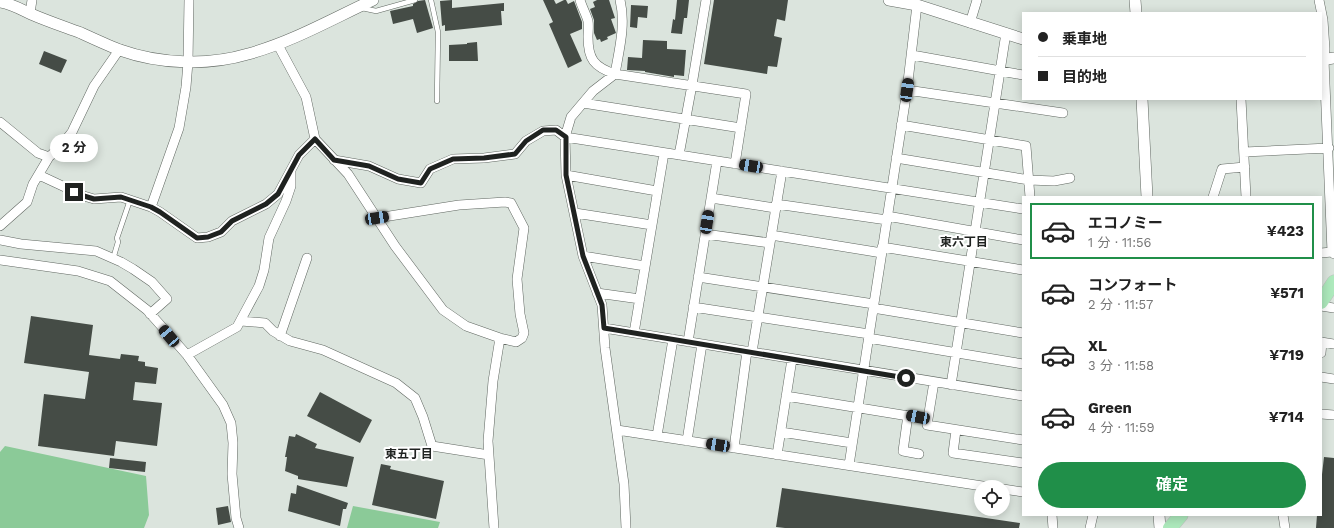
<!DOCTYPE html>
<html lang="ja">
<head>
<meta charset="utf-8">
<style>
	:root { --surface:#fff; --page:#f2f2f2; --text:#222; --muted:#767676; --line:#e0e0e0; --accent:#208f49 }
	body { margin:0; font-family:"Work Sans","Noto Sans JP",sans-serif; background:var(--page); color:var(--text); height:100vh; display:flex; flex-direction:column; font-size:15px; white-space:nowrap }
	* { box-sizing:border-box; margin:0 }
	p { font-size:13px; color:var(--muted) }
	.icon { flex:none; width:22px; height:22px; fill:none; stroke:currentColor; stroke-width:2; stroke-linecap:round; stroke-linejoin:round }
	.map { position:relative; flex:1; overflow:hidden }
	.side { position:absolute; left:1022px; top:196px; width:300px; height:320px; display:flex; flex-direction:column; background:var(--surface); border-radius:0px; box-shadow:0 2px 10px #0003 }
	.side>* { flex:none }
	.top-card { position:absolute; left:1022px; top:12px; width:300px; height:88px; border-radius:0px; box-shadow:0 2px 10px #0003; display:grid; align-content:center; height:88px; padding:0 16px; background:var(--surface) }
	.fabs { position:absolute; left:974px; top:480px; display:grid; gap:8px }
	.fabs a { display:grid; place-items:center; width:36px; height:36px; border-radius:50%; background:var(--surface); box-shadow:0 2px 10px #0003; font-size:20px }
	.end { position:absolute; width:18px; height:18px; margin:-9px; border:5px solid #1f2220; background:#fff; box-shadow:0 0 0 2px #fff }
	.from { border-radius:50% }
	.bubble { position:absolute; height:28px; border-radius:14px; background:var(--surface); box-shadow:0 2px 10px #0003; font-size:13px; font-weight:700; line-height:28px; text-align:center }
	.car { position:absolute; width:12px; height:24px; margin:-12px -6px; border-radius:5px; box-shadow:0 0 3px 1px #0007; background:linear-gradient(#222 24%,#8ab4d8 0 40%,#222 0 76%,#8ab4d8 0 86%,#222 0) }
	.top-card b { display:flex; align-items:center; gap:14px; height:38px; font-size:15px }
	.top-card b+b { border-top:1px solid var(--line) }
	.top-card i { width:10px; height:10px; background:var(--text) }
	ul { padding:7px 0 0; list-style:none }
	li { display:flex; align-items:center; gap:12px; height:56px; margin:0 8px 6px; padding:0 8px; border:2px solid transparent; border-radius:0px }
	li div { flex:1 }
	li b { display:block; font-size:15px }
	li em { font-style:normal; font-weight:700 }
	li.selected { border-color:var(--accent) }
	li>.icon { width:36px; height:36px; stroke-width:1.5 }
	.button { display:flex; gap:8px; margin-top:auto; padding:8px 16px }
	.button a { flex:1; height:46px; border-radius:24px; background:var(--accent); color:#fff; font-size:16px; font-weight:700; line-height:46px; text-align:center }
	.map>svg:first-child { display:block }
	.green { fill:#8bca98 }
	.building { fill:#454c46 }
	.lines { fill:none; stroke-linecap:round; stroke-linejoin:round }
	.service-casing { stroke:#606761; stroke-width:5.5 }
	.minor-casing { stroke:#606761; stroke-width:10 }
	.tertiary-casing { stroke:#606761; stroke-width:12 }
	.primary-casing { stroke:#c0c1c1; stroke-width:15 }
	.service { stroke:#fff; stroke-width:4.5 }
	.minor { stroke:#fff; stroke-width:9 }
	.tertiary { stroke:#fff; stroke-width:11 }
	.primary { stroke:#ade9bc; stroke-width:14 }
	.route { stroke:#1f2220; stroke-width:5 }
	.labels { text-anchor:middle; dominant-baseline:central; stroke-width:4; stroke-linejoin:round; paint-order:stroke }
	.neighbourhood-label { font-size:12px; font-weight:bold; fill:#1f2220; stroke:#fff }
</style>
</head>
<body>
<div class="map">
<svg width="1334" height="528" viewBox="0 0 1334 528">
	<rect width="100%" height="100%" fill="#dbe4dd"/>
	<path class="green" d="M5 446 146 476 149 515 144 528H0V452Z
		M353 506 440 522 438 528H347Z"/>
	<path class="building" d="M425 0 433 28 417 33 413 19 393 24 390 11 413 6V4L418 1Z
		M452 0V8L504 3V11H501L502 25 445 31V25L442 26 440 1Z
		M543 0H554L556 4 564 0H566L568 4 574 1 582 22V29L570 34 582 61 568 68 549 24 553 22Z
		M597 0H609L615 18 611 19 616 33 607 37 608 39 601 42 600 39 597 40 594 33V20L590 9 595 7 593 2Z
		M677 0H689L687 18H684L682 34 671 33 673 19 675 20Z
		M714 0H788L785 21 777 19 774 36 782 38 777 67 768 66 767 74 704 64Z
		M631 5 648 6 647 18 638 17 637 28 630 27Z
		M643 40 667 41V49L686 50 684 76 674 75V77L645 72V71L627 70 628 57 642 58Z
		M477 42 478 61H449V45L467 44V43Z
		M44 51 67 60 61 73 39 64Z
		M31 316 93 325 89 355 120 359 121 354 139 356 138 361 145 362V366L158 368 156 384 135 382 133 400 162 403 157 446 116 441 114 456 38 446 44 394 85 399 89 372 24 363Z
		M320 392 372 420 360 443 307 416Z
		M296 434 317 444 315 448 354 457 347 487 298 479V476L285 471 287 457H285L289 436 295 437Z
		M1324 457 1334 458V528H1316L1317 515H1321V483Z
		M110 458 146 462 145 472 109 468Z
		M381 464 391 466 390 469 444 481 436 519 372 505Z
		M297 485 348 503 346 509H343L340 526 288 511 291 493 296 494Z
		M782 488 1020 523 1019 528H785L776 527Z
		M228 506 231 522 218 525 216 508Z"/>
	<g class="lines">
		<defs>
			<path id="service" d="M431 0 438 32 437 101
				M362 8 376 11 415 0
				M113 259 118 242 117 238 130 200"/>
			<path id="minor" d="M580 0C582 7 586 14 588 21 589 26 588 32 588 37 588 59 594 67 615 74L746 94 735 164
				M620 0C626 25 619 50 615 74L593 91 571 117 565 137 566 175 583 256 602 305 605 348 624 484 626 528
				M1319 0 1323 20 1325 49 1324 60 1332 252 1334 254
				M30 13 32 0
				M970 23 977 0
				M278 45 306 97 315 139 348 174 395 246 443 310 466 326 500 338 516 342 522 338 524 333 520 314 517 279 524 228 511 203 505 202 459 205 377 218
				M912 55 1023 75
				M907 90 1063 113
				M1241 99 1246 197
				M583 103 741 128
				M0 122 38 153 49 157
				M901 125 1026 146 1030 197
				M1244 152 1329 148
				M679 155 692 85 706 0
				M896 158 1029 180 1054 181 1070 178
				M334 160 369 166 398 179 421 183 430 169 453 159 484 158 515 154 526 141 543 131 556 130 565 137 1023 209
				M39 175 84 196 94 199 121 197 151 207 160 212 197 238 208 237 221 232 232 221 266 204 278 194 299 155 315 139
				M566 175 657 191
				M1213 197 1222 169 1245 167
				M711 198 775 208
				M776 204 887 220
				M151 207 179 128 186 87 188 62 189 0
				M575 213 652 225
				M887 216 1023 240
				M0 226 27 202 33 184 49 157 60 147 72 132 94 86 119 50
				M705 234 770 243
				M771 235 882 253
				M0 240 21 244 96 251 121 262 133 269 152 282 167 299 150 314
				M882 247 1023 270
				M1321 253 1332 252
				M583 256 645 266
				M0 260 78 271 110 281 147 310 187 355 223 405 231 423 233 443 232 474 236 518 239 528
				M698 277 874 304
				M597 293 640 299
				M1321 306 1334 308
				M693 307 869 334
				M873 308 1023 333
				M241 321 265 323 273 331 290 341 323 350 396 383 415 398 423 417 432 446 489 455
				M604 328 1023 396
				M634 333 664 153
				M280 336 307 258
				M868 338 1023 364
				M688 342 717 161
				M1321 342 1334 344
				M752 352 782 171
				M1321 353 1322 342
				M187 355 237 327 259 286 264 270 269 238 286 201 291 186V171
				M1321 377 1334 379
				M934 382 927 425 1023 440
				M951 385 1006 33
				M786 396 927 419
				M1321 414 1334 415
				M908 415 903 451 919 454
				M617 430 989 487
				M956 430 953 453 1023 463
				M781 432 852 443
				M657 436 673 339
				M687 441 702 344
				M734 448 747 351
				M777 455 792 359
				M849 465 907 90 917 5
				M1003 489 1023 492
				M1052 515 1053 528
				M1283 515 1285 528
				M494 528 488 441 493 381 500 338
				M1090 528 1093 515"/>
			<path id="tertiary" d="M889 0 917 5 1023 39
				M1135 0 1136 13
				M0 2C12 4 20 9 31 14 47 21 65 27 81 33 94 39 107 45 120 50 159 64 208 66 248 54 292 42 332 19 373 0
				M1321 60 1334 58
				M1142 99 1147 197
				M1159 515 1160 528"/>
			<path id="primary" d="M1321 302 1334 282
				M1170 528 1181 515"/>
		</defs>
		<use href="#service" class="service-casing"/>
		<use href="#minor" class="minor-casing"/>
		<use href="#tertiary" class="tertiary-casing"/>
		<use href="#primary" class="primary-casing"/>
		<use href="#service" class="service"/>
		<use href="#minor" class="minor"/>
		<use href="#tertiary" class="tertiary"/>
		<use href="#primary" class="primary"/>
	</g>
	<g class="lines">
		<path class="route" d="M74 192 84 196 94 199 121 197 151 207 160 212 197 238 208 237 221 232 232 221 266 204 278 194 299 155 315 139 334 160 369 166 398 179 421 183 430 169 453 159 484 158 515 154 526 141 543 130H556L566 137V175L583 256 602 305 604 328 906 378"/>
	</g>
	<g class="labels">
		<g class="neighbourhood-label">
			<text x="964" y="242">東六丁目</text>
			<text x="409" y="454">東五丁目</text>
		</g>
	</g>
</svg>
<div class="fabs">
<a><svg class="icon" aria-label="locate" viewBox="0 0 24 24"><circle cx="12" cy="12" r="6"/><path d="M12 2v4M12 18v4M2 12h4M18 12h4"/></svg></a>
</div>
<i class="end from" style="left:906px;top:378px"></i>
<i class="end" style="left:74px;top:192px"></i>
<div class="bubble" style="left:50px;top:134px;width:48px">2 分</div>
<i class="car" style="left:907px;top:90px;rotate:8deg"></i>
<i class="car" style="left:751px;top:166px;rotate:279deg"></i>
<i class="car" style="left:377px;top:218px;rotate:81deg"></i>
<i class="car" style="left:707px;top:222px;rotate:9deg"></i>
<i class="car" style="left:169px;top:336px;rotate:320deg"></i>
<i class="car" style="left:918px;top:417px;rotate:281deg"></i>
<i class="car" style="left:718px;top:445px;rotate:279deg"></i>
<div class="top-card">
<b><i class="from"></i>乗車地</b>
<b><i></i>目的地</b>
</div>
<section class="side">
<ul>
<li class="selected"><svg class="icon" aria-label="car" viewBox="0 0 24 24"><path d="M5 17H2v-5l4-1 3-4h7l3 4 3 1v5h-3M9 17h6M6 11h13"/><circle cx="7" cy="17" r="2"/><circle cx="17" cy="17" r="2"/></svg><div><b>エコノミー</b><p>1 分 · 11:56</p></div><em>¥423</em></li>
<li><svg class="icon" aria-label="car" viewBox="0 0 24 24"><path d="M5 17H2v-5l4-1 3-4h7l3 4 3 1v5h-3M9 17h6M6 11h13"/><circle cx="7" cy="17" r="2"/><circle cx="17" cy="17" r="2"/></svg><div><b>コンフォート</b><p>2 分 · 11:57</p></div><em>¥571</em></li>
<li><svg class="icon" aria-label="car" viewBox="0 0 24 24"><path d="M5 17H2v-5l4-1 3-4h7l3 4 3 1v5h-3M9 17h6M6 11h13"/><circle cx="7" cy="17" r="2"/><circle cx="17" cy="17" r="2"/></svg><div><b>XL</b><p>3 分 · 11:58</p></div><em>¥719</em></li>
<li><svg class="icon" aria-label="car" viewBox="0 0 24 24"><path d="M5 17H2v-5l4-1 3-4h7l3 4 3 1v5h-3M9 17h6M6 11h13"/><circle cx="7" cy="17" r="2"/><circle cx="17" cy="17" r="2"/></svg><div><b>Green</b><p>4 分 · 11:59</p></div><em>¥714</em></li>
</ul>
<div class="button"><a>確定</a></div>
</section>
</div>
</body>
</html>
